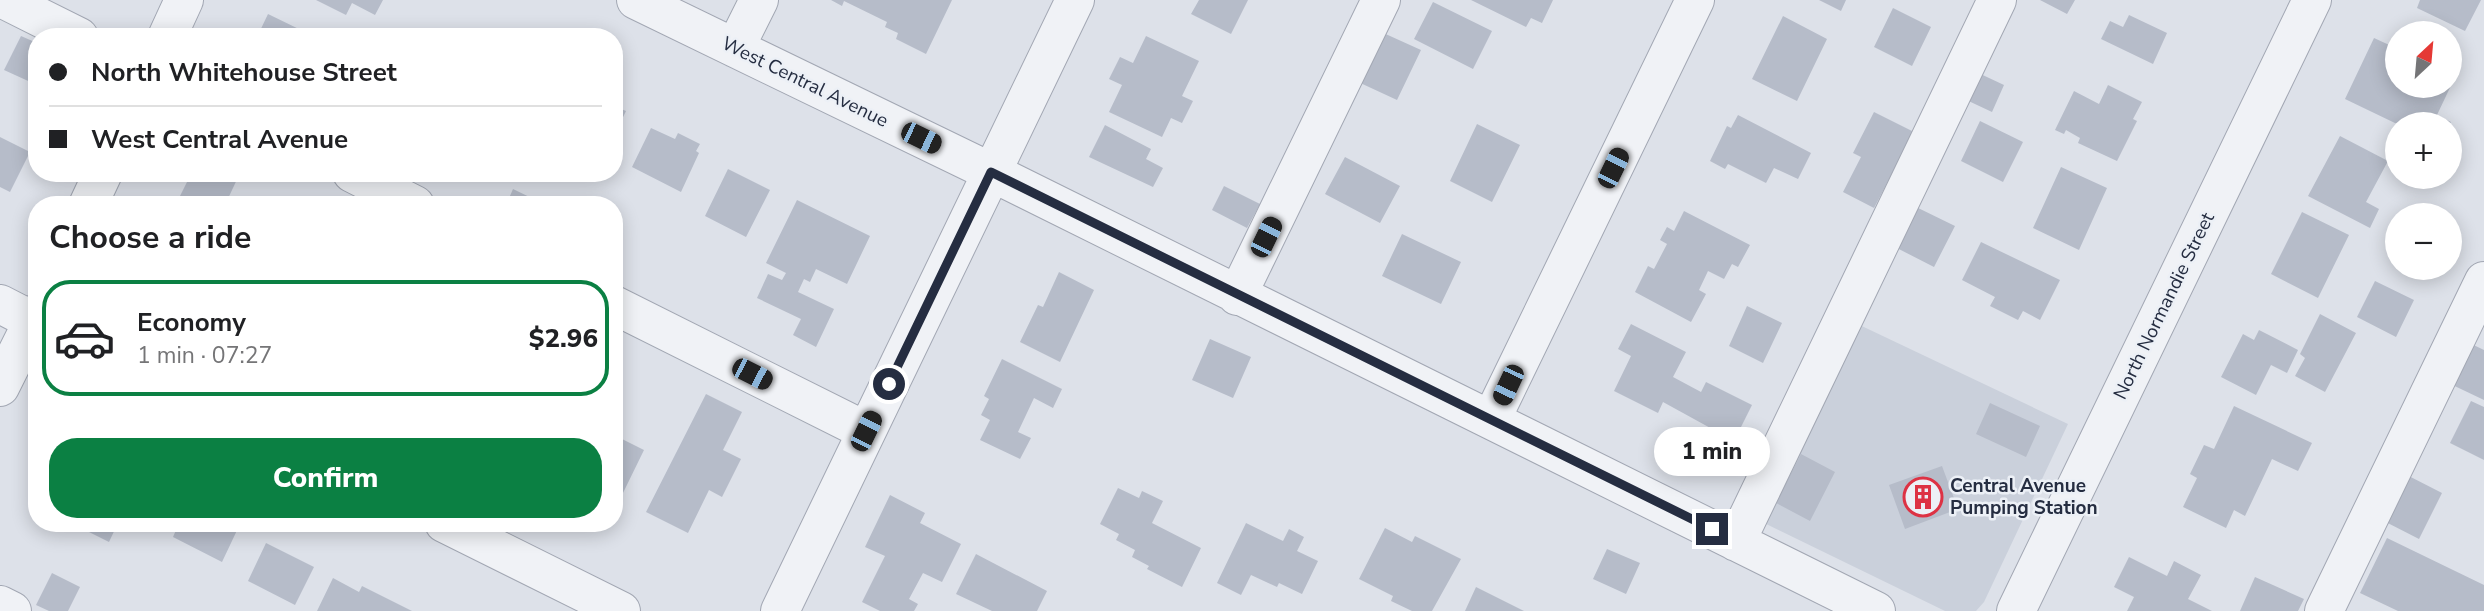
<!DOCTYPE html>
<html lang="en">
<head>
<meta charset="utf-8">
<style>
	:root { --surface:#fff; --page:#f2f2f2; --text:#202124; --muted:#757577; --line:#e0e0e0; --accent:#0b8043 }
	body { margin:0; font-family:"Nunito Sans",sans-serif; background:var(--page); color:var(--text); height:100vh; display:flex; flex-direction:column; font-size:26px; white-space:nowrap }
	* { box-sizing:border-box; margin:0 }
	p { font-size:23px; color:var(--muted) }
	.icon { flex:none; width:38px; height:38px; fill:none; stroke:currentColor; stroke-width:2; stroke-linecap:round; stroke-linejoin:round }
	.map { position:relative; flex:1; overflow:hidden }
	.side { position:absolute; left:28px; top:196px; width:595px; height:336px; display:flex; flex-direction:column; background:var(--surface); border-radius:28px; box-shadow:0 4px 18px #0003 }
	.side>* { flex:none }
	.hud { position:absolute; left:28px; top:28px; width:595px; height:154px; border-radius:28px; box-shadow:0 4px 18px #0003; display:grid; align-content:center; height:154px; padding:0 21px; background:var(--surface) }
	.needle { width:46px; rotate:26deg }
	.buttons { position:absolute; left:2385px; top:21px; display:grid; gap:14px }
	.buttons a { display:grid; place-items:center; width:77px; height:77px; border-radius:50%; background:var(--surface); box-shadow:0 4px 18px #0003; font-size:35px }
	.end { position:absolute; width:32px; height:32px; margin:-16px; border:9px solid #252d41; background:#fff; box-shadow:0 0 0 4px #fff }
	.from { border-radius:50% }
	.bubble { position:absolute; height:49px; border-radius:24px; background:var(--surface); box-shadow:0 4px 18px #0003; font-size:23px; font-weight:800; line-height:49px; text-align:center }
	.car { position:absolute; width:21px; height:42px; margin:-21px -10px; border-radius:9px; box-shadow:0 0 5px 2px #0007; background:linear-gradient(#222 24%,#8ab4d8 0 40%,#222 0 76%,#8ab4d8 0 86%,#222 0) }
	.hud b { display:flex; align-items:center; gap:24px; height:66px; font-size:26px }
	.hud b+b { border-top:2px solid var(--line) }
	.hud i { width:18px; height:18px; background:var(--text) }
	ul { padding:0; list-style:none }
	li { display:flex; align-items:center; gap:21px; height:116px; margin:0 14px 10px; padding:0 7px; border:4px solid transparent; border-radius:28px }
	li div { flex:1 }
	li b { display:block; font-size:26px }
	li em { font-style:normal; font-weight:800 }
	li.selected { border-color:var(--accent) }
	li>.icon { width:63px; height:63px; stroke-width:1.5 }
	h2 { padding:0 21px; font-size:32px; line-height:84px }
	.action { display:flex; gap:14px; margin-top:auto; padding:14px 21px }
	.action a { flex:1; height:80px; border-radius:28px; background:var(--accent); color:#fff; font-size:28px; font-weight:800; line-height:80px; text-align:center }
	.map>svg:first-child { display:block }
	.built { fill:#cad0db }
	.building { fill:#b6bcc9 }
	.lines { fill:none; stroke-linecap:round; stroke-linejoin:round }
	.minor-casing { stroke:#a2a7b3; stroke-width:40 }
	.minor { stroke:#f0f2f6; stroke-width:38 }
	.route { stroke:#252d41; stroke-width:9 }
	.labels { text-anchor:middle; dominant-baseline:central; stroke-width:5; stroke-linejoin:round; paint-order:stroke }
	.street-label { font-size:19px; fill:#252d41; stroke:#ecf0f6 }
	.poi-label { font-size:19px; font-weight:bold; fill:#252d41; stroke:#ecf0f6; text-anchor:start }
</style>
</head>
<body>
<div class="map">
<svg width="2484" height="611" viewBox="0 0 2484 611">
	<rect width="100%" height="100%" fill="#dde1e9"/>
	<path class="built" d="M1847 319 2068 424 1984 602 1976 611H1945L1752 517Z"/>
	<path class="building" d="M316 0H383L375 15 352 3 346 15Z
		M831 0H952L926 54 896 39 898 33 885 27 887 22 844 1 842 6Z
		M1199 0H1248L1231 34 1191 14Z
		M1471 0H1553L1542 23 1531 18 1526 27Z
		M1819 0H1846L1841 11Z
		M2040 0H2075L2067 14Z
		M2420 0H2481L2465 31 2417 8Z
		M1433 2 1492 31 1473 69 1414 39Z
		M1893 8 1931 27 1912 66 1874 47Z
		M268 14 305 32 302 37H257Z
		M2129 15 2167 33 2153 64 2101 39 2110 21 2123 27Z
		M1783 16 1827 39 1797 101 1752 79Z
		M1379 31 1421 50 1397 100 1356 81Z
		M21 36 37 43V85L4 70Z
		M1146 36 1199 61 1182 96 1193 101 1182 123 1171 118 1162 137 1109 112 1122 85 1109 79 1120 57 1133 63Z
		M2374 38 2398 49V86H2450V75L2455 77 2437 115 2451 122 2450 124H2397L2345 99Z
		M1972 70 2004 85 1992 112 1960 97Z
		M2108 85 2142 102 2133 119 2137 121 2117 161 2078 143 2080 138 2066 130 2064 134 2055 130 2074 91 2099 104Z
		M614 106 626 111 614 136Z
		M1874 112 1914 132 1874 208 1843 192 1861 157 1853 153Z
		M1738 115 1811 153 1798 179 1774 168 1766 183 1728 164 1725 169 1710 161 1727 126 1731 128Z
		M1980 121 2023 142 2003 182 1961 161Z
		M1477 124 1520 145 1492 202 1450 181Z
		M1105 125 1151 149 1146 159 1163 168 1153 187 1089 157Z
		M651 128 675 139 678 133 700 144 696 151 699 153 681 192 632 167Z
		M2340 136 2388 161 2366 202 2379 209 2370 228 2308 196Z
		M0 137 30 152 10 192 0 187Z
		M1345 157 1400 186 1380 223 1325 194Z
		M2061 167 2107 188 2079 250 2033 228Z
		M728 169 770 190 746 237 705 216Z
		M187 173H240L225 205H182L177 202 188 180 185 178Z
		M1224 186 1260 204 1247 228 1212 210Z
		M513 189 546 205H506Z
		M797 200 870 236 847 284 816 269 810 282 804 279 798 292 834 309 816 347 793 335 801 319 757 298 768 274 782 280 786 273 766 263Z
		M1912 205 1955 226 1934 267 1891 245Z
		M1684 211 1750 245 1738 267 1732 264 1724 279 1708 271 1699 290 1706 294 1691 322 1635 292 1648 266 1654 269 1667 244 1660 240 1667 227 1674 231Z
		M2302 212 2349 235 2318 298 2271 274Z
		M1402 234 1461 262 1441 304 1382 276Z
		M1981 242 2060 280 2040 320 2023 311 2018 320 1990 306 1995 297 1962 280Z
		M1059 272 1094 290 1060 362 1020 342 1038 305 1043 307Z
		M2375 281 2414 300 2396 337 2357 317Z
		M1747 306 1782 323 1763 363 1729 346Z
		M2320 314 2356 333 2325 392 2295 376 2305 358 2300 354Z
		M1631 324 1686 352 1673 377 1701 392 1706 382 1752 405 1734 441 1663 402 1658 413 1614 391 1631 356 1618 349Z
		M2259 330 2298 350 2287 373 2271 365 2256 395 2221 377 2243 334 2254 340Z
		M1210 339 1251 357 1233 398 1192 380Z
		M2461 339 2484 350V400L2442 380Z
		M1002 359 1062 389 1053 408 1034 398 1018 432 1031 438 1020 459 980 440 990 420 981 415 989 399 984 396Z
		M706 394 742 412 723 450 741 459 722 497 709 490 688 533 646 512Z
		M2471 401 2484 407V460L2450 443Z
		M1990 403 2040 426 2026 457 1976 434Z
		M2234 406 2312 443 2298 471 2272 459 2245 516 2234 510 2226 528 2183 507 2197 478 2190 474 2204 445 2214 449Z
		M614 435 644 450 622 495 614 491Z
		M1801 454 1835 472 1810 521 1776 503Z
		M1942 466 1958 509 1905 529 1889 485Z
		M2399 471 2442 493 2419 539 2376 517Z
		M1118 488 1139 498 1142 491 1163 501 1152 523 1201 548 1182 587 1147 569 1149 566 1132 557 1135 550 1116 540 1119 534 1100 524Z
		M890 495 925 513 920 523 961 544 942 582 923 573 909 599 918 604 914 611H880L862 602 885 556 865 547Z
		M86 523H118L109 542 83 529Z
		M179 523H238L240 524 222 562 173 537Z
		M1246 523 1283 541 1289 529 1304 537 1297 551 1318 561 1302 594 1279 583 1277 587 1251 575 1241 595 1217 583Z
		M1385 528 1412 542 1415 536 1461 559 1432 611H1412L1391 601 1393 596 1359 579Z
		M2387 538 2484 585V611H2398L2360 593Z
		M266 543 314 567 295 605 248 581Z
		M1607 549 1640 563 1626 594 1593 579Z
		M976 554 1047 591 1037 611H992L956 594Z
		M2129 557 2167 576 2174 561 2201 575 2188 599 2212 611H2127L2134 597 2114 587Z
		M52 573 80 587 68 611H49L36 605Z
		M2255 577 2304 599 2298 611H2240Z
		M333 578 359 592 362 586 412 611H317Z
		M1476 587 1524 611H1465Z"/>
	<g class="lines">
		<defs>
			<path id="minor" d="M5 0 79 37
				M636 0 991 172 1876 611
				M167 37 184 0
				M735 48 759 0
				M352 173 415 205
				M88 205 103 173
				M1237 296 1381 0
				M0 304 37 323
				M614 305 866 431
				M0 387 37 313
				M1491 420 1695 0
				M444 523 621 611
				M1736 542 1997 0
				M0 605 12 611
				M780 611 1075 0
				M2016 611 2312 0
				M2324 611 2484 281"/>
		</defs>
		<use href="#minor" class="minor-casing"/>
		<use href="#minor" class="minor"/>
	</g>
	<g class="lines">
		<path class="route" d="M889 384 991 172 1712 529"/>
	</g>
	<defs>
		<symbol id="building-ring" viewBox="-11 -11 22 22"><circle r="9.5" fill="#ecf0f6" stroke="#dd3244" stroke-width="1.5"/><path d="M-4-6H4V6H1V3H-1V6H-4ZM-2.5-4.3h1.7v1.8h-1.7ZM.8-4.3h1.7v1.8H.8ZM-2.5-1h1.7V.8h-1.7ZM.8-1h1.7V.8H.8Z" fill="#dd3244"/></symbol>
	</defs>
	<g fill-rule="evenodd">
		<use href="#building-ring" x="1901" y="475" width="44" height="44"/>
	</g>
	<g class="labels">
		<g class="street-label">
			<text transform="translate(805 82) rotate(26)">West Central Avenue</text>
			<text transform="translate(2164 306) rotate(-64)">North Normandie Street</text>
		</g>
		<g class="poi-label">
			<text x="1950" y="486">Central Avenue<tspan x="1950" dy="22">Pumping Station</tspan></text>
		</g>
	</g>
</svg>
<div class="buttons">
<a><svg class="needle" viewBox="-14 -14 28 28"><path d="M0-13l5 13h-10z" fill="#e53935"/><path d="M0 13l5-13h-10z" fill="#757577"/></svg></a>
<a>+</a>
<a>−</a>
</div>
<i class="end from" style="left:889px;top:384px"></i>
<i class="end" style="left:1712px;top:529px"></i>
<div class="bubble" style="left:1654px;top:427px;width:116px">1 min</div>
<i class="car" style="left:921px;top:138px;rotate:116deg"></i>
<i class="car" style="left:1613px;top:168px;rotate:26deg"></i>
<i class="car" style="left:1266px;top:237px;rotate:26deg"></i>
<i class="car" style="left:752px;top:374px;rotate:117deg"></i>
<i class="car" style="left:1508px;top:385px;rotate:205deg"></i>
<i class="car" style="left:866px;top:431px;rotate:26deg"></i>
<div class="hud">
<b><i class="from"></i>North Whitehouse Street</b>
<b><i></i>West Central Avenue</b>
</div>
<section class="side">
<h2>Choose a ride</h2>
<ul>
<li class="selected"><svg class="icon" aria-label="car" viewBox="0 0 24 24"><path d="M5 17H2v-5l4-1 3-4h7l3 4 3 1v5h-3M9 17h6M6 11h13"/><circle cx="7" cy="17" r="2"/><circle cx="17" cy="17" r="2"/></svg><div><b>Economy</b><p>1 min · 07:27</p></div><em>$2.96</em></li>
</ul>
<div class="action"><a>Confirm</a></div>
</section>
</div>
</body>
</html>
